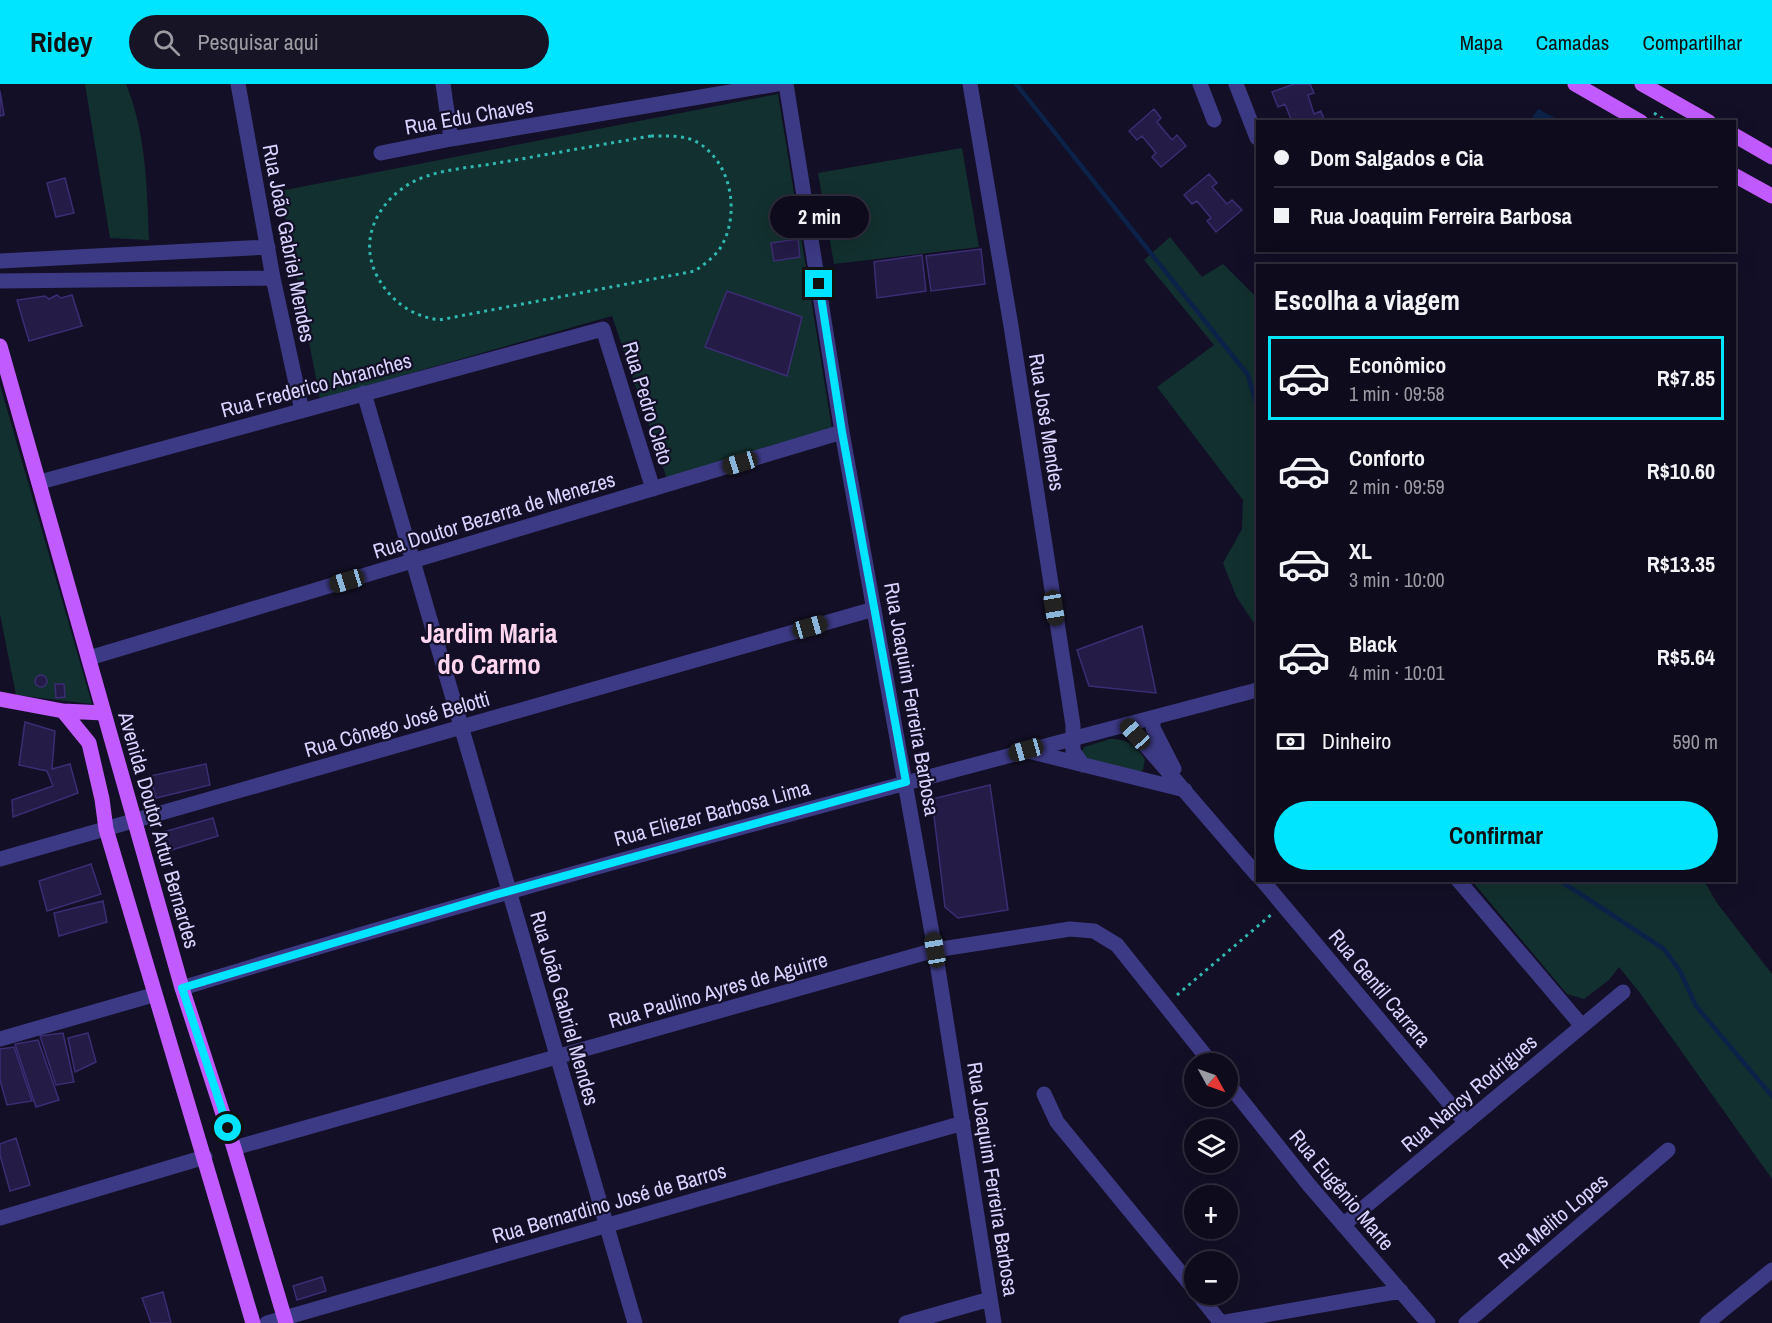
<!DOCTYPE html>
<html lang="pt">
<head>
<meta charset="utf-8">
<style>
	:root { --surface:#0e0b1c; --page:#171425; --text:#f1f3f6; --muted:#9b9ba3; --line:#2e2b3b; --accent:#00e5ff }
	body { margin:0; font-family:"Archivo Narrow",sans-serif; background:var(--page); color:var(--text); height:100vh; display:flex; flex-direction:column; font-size:22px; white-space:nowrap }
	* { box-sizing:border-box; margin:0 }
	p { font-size:20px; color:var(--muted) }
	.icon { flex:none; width:33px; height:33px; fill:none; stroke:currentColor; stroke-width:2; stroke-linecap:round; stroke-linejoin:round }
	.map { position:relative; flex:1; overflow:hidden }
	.sheet { position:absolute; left:1256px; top:180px; width:480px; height:618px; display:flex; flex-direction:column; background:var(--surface); border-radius:0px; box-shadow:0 6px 24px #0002,0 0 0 2px var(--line) }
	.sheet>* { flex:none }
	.guide { position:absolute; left:1256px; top:36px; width:480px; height:132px; border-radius:0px; box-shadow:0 6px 24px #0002,0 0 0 2px var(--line); display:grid; align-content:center; height:132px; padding:0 18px; background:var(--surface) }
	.needle { width:39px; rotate:130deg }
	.buttons { position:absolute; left:1184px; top:969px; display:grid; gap:12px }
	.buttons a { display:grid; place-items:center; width:54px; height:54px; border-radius:50%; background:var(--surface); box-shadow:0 6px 24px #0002,0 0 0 2px var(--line); font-size:30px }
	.end { position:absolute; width:27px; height:27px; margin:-14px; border:8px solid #00e5ff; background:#111; box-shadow:0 0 0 3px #111 }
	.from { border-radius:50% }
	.bubble { position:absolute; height:42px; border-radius:21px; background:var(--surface); box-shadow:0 6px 24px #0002,0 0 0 2px var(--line); font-size:20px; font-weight:700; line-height:42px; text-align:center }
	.car { position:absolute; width:18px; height:36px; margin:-18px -9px; border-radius:8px; box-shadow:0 0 4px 2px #0007; background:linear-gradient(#222 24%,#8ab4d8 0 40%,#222 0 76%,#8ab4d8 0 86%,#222 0) }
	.guide b { display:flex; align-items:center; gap:21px; height:57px; font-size:22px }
	.guide b+b { border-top:2px solid var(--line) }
	.guide i { width:15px; height:15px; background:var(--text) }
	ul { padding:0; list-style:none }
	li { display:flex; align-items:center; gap:18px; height:84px; margin:0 12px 9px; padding:0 6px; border:3px solid transparent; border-radius:0px }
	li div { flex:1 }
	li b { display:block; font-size:22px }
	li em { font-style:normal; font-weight:700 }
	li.current { border-color:var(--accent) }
	li>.icon { width:54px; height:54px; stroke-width:1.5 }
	h2 { padding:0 18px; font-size:27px; line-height:72px }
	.pay { display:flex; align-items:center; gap:15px; height:66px; padding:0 18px; font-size:22px }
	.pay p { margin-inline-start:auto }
	.button { display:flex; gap:12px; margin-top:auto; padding:12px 18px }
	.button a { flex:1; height:69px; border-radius:36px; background:var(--accent); color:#111; font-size:24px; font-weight:700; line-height:69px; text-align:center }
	header { display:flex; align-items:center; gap:36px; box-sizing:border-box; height:84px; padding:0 30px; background:var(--accent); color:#111 }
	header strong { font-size:28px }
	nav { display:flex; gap:33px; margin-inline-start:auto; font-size:21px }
	.search { width:420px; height:54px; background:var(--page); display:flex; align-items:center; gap:15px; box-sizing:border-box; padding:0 21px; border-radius:33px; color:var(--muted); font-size:22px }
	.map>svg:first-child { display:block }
	.green { fill:#12302f }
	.water { fill:#0c2248 }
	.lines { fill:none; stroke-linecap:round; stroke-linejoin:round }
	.stream { stroke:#0c2248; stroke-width:4.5 }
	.building { fill:#241b47; stroke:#3b2d73; stroke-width:1.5 }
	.path { stroke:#2fb8b0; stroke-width:3; stroke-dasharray:3 4.5; stroke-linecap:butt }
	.minor { stroke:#3d3a85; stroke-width:15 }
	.major { stroke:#c25bff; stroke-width:15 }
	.route { stroke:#00e5ff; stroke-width:8 }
	.labels { text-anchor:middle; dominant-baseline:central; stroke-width:4.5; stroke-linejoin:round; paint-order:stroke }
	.street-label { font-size:21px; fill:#d9d4ff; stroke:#130f26 }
	.district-label { font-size:27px; font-weight:bold; fill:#ffd6f0; stroke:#130f26 }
</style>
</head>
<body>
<header>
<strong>Ridey</strong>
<div class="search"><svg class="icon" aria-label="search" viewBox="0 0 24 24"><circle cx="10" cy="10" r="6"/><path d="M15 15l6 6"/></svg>Pesquisar aqui</div>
<nav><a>Mapa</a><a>Camadas</a><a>Compartilhar</a></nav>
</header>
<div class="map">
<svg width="1772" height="1239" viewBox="0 0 1772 1239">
	<rect width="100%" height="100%" fill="#130f26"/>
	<path class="green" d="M85 0H126C146 49 147 103 149 156L110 154Z
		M778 10 832 345 667 395 612 232 320 315 280 107Z
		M962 64 979 163 834 180 818 89Z
		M1170 153 1202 193 1223 180 1257 214V544L1236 512 1223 479 1242 445 1243 416 1157 303 1214 261 1144 176Z
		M0 301 92 620 16 611 0 530Z
		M1110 655C1128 655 1135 661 1145 675L1143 686 1139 688 1088 677 1081 669 1084 663Z
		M1472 797H1704L1717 819 1772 890V1095L1640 909 1619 883 1609 896 1584 915 1567 910Z"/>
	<path class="water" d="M1538 25 1561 37H1530Z"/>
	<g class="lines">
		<path class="stream" d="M1016 0 1248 291 1257 323
			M1559 796 1664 865 1680 887 1696 922 1772 1012"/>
	</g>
	<path class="building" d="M1294 0H1310L1314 9 1308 11 1314 30 1321 27 1325 38H1292L1285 20 1278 23 1272 8Z
		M0 7 4 31 0 32Z
		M1154 25 1161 34 1157 38 1172 56 1177 51 1186 62 1161 83 1152 73 1156 69 1142 52 1137 56 1129 47Z
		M1209 90 1217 99 1212 103 1227 120 1232 116 1242 126 1216 148 1207 137 1211 134 1197 117 1192 120 1184 111Z
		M65 94 74 129 56 133 47 99Z
		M798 155 800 173 774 177 771 159Z
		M981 165 985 200 931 207 926 172Z
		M922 171 926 207 877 214 874 178Z
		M727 207 802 233 787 292 705 263Z
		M57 211 61 214 72 211 82 242 29 257 17 216 45 212 49 215Z
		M1142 542 1156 609 1089 602 1077 566Z
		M35 597a6 6 0 1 1 12 0a6 6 0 1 1-12 0Z
		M55 600H64L65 613 56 614Z
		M25 638 55 647 52 685 70 680 78 709 13 733 12 716 53 702 47 687 19 681Z
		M206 680 210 701 156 714 150 692Z
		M990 701 1008 826 958 834 945 823 932 715Z
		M213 734 218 752 168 767 163 748Z
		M91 780 101 810 47 827 39 797Z
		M103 817 107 838 59 852 54 829Z
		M63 949 74 998 56 1001 40 952Z
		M88 949 96 978 75 988 68 954Z
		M38 956 59 1016 36 1023 15 960Z
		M14 963 32 1017 7 1021 0 996V965Z
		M16 1054 30 1101 10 1107 0 1071V1060Z
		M322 1193 326 1207 297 1216 293 1202Z
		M163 1208 171 1239H151L142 1214Z"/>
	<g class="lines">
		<path class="path" d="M1654 29 1668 38
			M651 52C665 52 680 51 693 56 729 73 740 123 724 157 718 171 707 178 695 187L439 236C411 232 389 216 376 190 359 154 378 119 409 100 435 85 469 84 498 79 549 70 600 61 651 52Z
			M1177 911 1272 830"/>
		<path class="minor" d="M238 0 273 194 302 327
			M443 0 451 55
			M786 0 842 348 935 866 994 1239
			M970 0 1011 242 1073 641V667L1083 681
			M1200 0 1214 36
			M1236 0 1257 54
			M381 69 451 55 777 0
			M0 177 268 163
			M0 197 273 194
			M364 309 635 1239
			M40 398 603 245 653 405
			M89 574 842 348
			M1153 634V644L1174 685
			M1127 640 1257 791
			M1028 667 1185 706
			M0 775 874 525
			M1262 796 1466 1039
			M1458 796 1582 942
			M182 904C538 795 897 701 1257 606
			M0 955 153 911
			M1227 998 1309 1101 1428 1239
			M1044 1010 1057 1038 1194 1205
			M234 1064 935 866 1070 845 1094 847 1117 861 1212 980
			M0 1134 205 1073
			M1343 1141 1623 908
			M1198 1210 1221 1239
			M267 1239 963 1039
			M906 1239 990 1215
			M1220 1239 1401 1207
			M1466 1239 1668 1066
			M1707 1239 1772 1186"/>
		<path class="major" d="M1575 0 1641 38
			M1642 0 1709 38
			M1734 51 1772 73
			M1734 91 1772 112
			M0 262 182 904 234 1064 286 1239
			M0 615 63 627 104 629
			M63 627 89 659 102 715 106 745 253 1239"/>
	</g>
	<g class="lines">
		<path class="route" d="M228 1044 182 904 495 811 906 698 842 348 819 200"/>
	</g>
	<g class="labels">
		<g class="street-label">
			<text transform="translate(469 32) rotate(-10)">Rua Edu Chaves</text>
			<text transform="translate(289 159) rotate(79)">Rua João Gabriel Mendes</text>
			<text transform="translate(316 301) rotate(-15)">Rua Frederico Abranches</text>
			<text transform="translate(648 319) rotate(73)">Rua Pedro Cleto</text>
			<text transform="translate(1047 338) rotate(81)">Rua José Mendes</text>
			<text transform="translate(494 431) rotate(-17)">Rua Doutor Bezerra de Menezes</text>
			<text transform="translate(912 615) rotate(80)">Rua Joaquim Ferreira Barbosa</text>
			<text transform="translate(397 640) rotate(-16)">Rua Cônego José Belotti</text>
			<text transform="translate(712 729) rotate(-15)">Rua Eliezer Barbosa Lima</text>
			<text transform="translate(159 746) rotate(74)">Avenida Doutor Artur Bernardes</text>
			<text transform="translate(1380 904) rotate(50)">Rua Gentil Carrara</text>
			<text transform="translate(718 906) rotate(-16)">Rua Paulino Ayres de Aguirre</text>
			<text transform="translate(565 924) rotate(74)">Rua João Gabriel Mendes</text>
			<text transform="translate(1469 1009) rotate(-40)">Rua Nancy Rodrigues</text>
			<text transform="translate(993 1095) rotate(81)">Rua Joaquim Ferreira Barbosa</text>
			<text transform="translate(1342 1106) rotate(50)">Rua Eugênio Marte</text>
			<text transform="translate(609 1119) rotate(-16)">Rua Bernardino José de Barros</text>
			<text transform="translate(1553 1137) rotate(-40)">Rua Melito Lopes</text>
		</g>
		<g class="district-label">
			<text x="489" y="549">Jardim Maria<tspan x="489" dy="31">do Carmo</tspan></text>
		</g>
	</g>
</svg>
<div class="buttons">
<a><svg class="needle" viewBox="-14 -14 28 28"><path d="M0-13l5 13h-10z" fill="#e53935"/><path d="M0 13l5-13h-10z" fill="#9b9ba3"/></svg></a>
<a><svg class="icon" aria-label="layers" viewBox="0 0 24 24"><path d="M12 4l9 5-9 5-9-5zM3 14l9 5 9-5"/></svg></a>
<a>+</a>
<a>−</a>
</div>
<i class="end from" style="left:228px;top:1044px"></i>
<i class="end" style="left:819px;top:200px"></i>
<div class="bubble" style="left:770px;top:112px;width:99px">2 min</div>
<i class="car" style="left:740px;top:379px;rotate:253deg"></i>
<i class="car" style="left:347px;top:497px;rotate:253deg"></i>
<i class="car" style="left:1054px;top:524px;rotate:171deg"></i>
<i class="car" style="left:810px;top:543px;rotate:74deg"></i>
<i class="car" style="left:1135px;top:650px;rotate:318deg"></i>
<i class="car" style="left:1026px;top:666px;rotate:254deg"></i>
<i class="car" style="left:935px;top:866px;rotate:350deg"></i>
<div class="guide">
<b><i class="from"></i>Dom Salgados e Cia</b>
<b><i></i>Rua Joaquim Ferreira Barbosa</b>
</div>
<section class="sheet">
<h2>Escolha a viagem</h2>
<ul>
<li class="current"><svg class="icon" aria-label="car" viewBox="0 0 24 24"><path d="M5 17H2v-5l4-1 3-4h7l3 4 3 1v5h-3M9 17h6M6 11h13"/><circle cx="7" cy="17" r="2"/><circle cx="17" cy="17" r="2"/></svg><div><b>Econômico</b><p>1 min · 09:58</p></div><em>R$7.85</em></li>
<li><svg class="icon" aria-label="car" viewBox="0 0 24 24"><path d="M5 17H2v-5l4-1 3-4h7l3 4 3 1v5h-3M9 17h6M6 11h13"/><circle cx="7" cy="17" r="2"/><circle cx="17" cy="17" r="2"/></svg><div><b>Conforto</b><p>2 min · 09:59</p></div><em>R$10.60</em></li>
<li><svg class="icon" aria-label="car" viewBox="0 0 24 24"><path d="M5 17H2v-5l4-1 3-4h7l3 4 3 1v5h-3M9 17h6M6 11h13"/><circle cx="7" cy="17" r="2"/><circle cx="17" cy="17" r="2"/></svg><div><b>XL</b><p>3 min · 10:00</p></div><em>R$13.35</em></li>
<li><svg class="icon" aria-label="car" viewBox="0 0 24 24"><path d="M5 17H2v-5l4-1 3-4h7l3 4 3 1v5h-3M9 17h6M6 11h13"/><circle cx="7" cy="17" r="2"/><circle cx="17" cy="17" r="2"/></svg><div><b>Black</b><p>4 min · 10:01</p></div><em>R$5.64</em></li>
</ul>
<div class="pay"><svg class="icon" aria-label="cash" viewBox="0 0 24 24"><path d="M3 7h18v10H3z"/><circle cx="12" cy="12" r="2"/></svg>Dinheiro<p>590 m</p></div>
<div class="button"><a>Confirmar</a></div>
</section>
</div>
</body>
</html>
